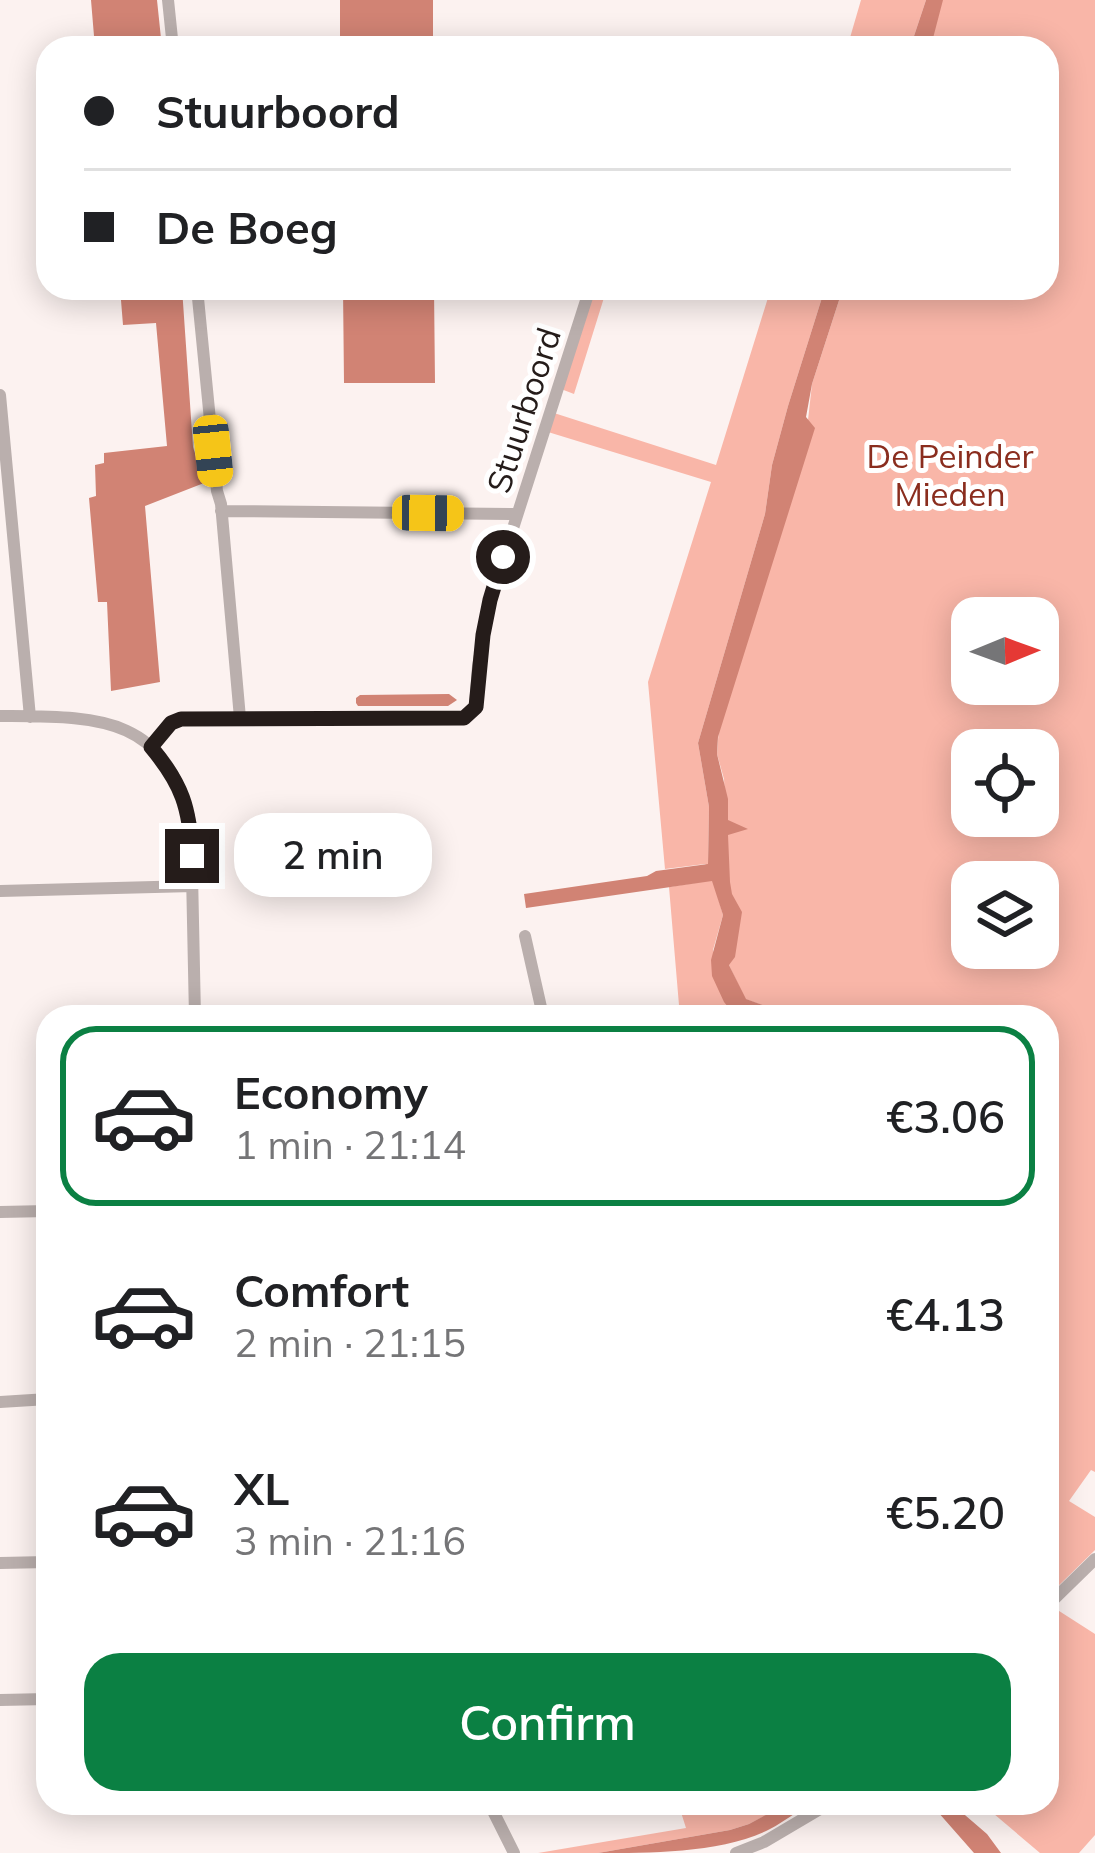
<!DOCTYPE html>
<html lang="en">
<head>
<meta charset="utf-8">
<style>
	:root { --surface:#fff; --page:#f2f2f2; --text:#202124; --muted:#757577; --line:#e0e0e0; --accent:#0b8043 }
	body { margin:0; font-family:Mulish,sans-serif; background:var(--page); color:var(--text); height:100vh; display:flex; flex-direction:column; font-size:45px; white-space:nowrap }
	* { box-sizing:border-box; margin:0 }
	p { font-size:39px; color:var(--muted) }
	.icon { flex:none; width:66px; height:66px; fill:none; stroke:currentColor; stroke-width:2; stroke-linecap:round; stroke-linejoin:round }
	.map { position:relative; flex:1; overflow:hidden }
	.sheet { position:absolute; left:36px; top:1005px; width:1023px; height:810px; display:flex; flex-direction:column; background:var(--surface); border-radius:36px; box-shadow:0 6px 30px #0003 }
	.sheet>* { flex:none }
	.top-card { position:absolute; left:36px; top:36px; width:1023px; height:264px; border-radius:36px; box-shadow:0 6px 30px #0003; display:grid; align-content:center; height:264px; padding:0 48px; background:var(--surface) }
	.needle { width:78px; rotate:89deg }
	.tools { position:absolute; left:951px; top:597px; display:grid; gap:24px }
	.tools a { display:grid; place-items:center; width:108px; height:108px; border-radius:24px; background:var(--surface); box-shadow:0 6px 30px #0003; font-size:60px }
	.end { position:absolute; width:54px; height:54px; margin:-27px; border:15px solid #251c1a; background:#fff; box-shadow:0 0 0 6px #fff }
	.from { border-radius:50% }
	.bubble { position:absolute; height:84px; border-radius:36px; background:var(--surface); box-shadow:0 6px 30px #0003; font-size:39px; font-weight:600; line-height:84px; text-align:center }
	.car { position:absolute; width:36px; height:72px; margin:-36px -18px; border-radius:15px; box-shadow:0 0 9px 3px #0007; background:linear-gradient(#f5c518 24%,#345 0 40%,#f5c518 0 76%,#345 0 86%,#f5c518 0) }
	.top-card b { display:flex; align-items:center; gap:42px; height:114px; font-size:45px }
	.top-card b+b { border-top:3px solid var(--line) }
	.top-card i { width:30px; height:30px; background:var(--text) }
	ul { padding:21px 0 0; list-style:none }
	li { display:flex; align-items:center; gap:36px; height:180px; margin:0 24px 18px; padding:0 24px; border:6px solid transparent; border-radius:36px }
	li div { flex:1 }
	li b { display:block; font-size:45px }
	li em { font-style:normal; font-weight:600 }
	li.on { border-color:var(--accent) }
	li>.icon { width:108px; height:108px; stroke-width:1.5 }
	.button { display:flex; gap:24px; margin-top:auto; padding:24px 48px }
	.button a { flex:1; height:138px; border-radius:36px; background:var(--accent); color:#fff; font-size:48px; font-weight:600; line-height:138px; text-align:center }
	.map>svg:first-child { display:block }
	.green { fill:#f9b6a8; fill-rule:evenodd }
	.water { fill:#d18374 }
	.lines { fill:none; stroke-linecap:round; stroke-linejoin:round }
	.minor { stroke:#baafad; stroke-width:12 }
	.route { stroke:#251c1a; stroke-width:15 }
	.labels { text-anchor:middle; dominant-baseline:central; stroke-width:10; stroke-linejoin:round; paint-order:stroke }
	.street-label { font-size:33px; fill:#251c1a; stroke:#fff }
	.park-label { font-size:33px; fill:#8a2d1e; stroke:#fff }
</style>
</head>
<body>
<div class="map">
<svg width="1095" height="1853" viewBox="0 0 1095 1853">
	<rect width="100%" height="100%" fill="#fcf2f0"/>
	<path class="green" d="M861 0H926L910 48H847Z
		M935 0H1095V1472L1091 1470 1069 1501 1095 1517V1550L1047 1597V1017H795L745 999 729 965 730 900 724 779 717 754 720 713 808 420 812 384 843 288H1047V48H921ZM972 618H1038V684H972ZM972 750H1038V816H972ZM972 882H1038V948H972Z
		M595 288H607L574 394 561 389Z
		M771 288H825L788 406 772 465 765 514 698 743 709 807 708 866 705 864 665 869 648 682 711 482 548 432 554 413 716 465Z
		M713 880 723 915 713 950 732 1013 736 1017H680L669 887Z
		M1056 1609 1095 1634V1835L1079 1853H1040L981 1803H1047V1618Z
		M689 1803H776L779 1809 749 1824 730 1830 598 1853H538L686 1828 679 1806Z"/>
	<path class="water" d="M91 0H157L162 48H95Z
		M340 0H433V48H340Z
		M926 0H943L932 42 929 48H910Z
		M120 288H182L193 447 204 483 145 506 160 682 111 691 107 602H98L89 498 96 496 95 465 104 463V453L167 446 156 323 123 325Z
		M343 288H434L435 383H344Z
		M825 288H843L812 384 806 417 815 428 718 737 717 754 728 799V820L748 829 728 835 730 882 732 894 742 912 735 957 729 965 746 999 795 1017H736L724 1002 712 976 711 960 723 915 712 881 526 908 524 894 647 876 656 871 708 864 709 807 698 743 765 514 772 465 788 406Z
		M449 694 457 700 448 706H358L356 703V698L360 695Z
		M788 1803H811C797 1811 784 1822 770 1829 723 1853 651 1853 598 1853L730 1830 749 1824Z
		M930 1803H951L987 1834 1001 1853H974Z"/>
	<g class="lines">
		<path class="minor" d="M168 0 173 48
			M197 288 217 491 221 504 240 718
			M0 395 30 717
			M221 511 517 514
			M0 716C97 717 166 713 191 826L195 1017
			M151 747 171 723 181 719 465 718 475 707 478 666 490 600 590 288
			M0 891 193 886
			M525 936 543 1016
			M339 1017 542 1011
			M0 1212 48 1211
			M0 1402 48 1399
			M0 1563 48 1562
			M1047 1606 1095 1559
			M0 1700 48 1699
			M489 1803 514 1853
			M736 1853 764 1842 830 1803"/>
	</g>
	<g class="lines">
		<path class="route" d="M192 856C190 808 182 784 151 747L171 723 181 719 464 718 476 707 483 635 490 600 503 557"/>
	</g>
	<g class="labels">
		<g class="street-label">
			<text transform="translate(523 410) rotate(-72)">Stuurboord</text>
		</g>
		<g class="park-label">
			<text x="950" y="455">De Peinder<tspan x="950" dy="38">Mieden</tspan></text>
		</g>
	</g>
</svg>
<div class="tools">
<a><svg class="needle" viewBox="-14 -14 28 28"><path d="M0-13l5 13h-10z" fill="#e53935"/><path d="M0 13l5-13h-10z" fill="#757577"/></svg></a>
<a><svg class="icon" aria-label="locate" viewBox="0 0 24 24"><circle cx="12" cy="12" r="6"/><path d="M12 2v4M12 18v4M2 12h4M18 12h4"/></svg></a>
<a><svg class="icon" aria-label="layers" viewBox="0 0 24 24"><path d="M12 4l9 5-9 5-9-5zM3 14l9 5 9-5"/></svg></a>
</div>
<i class="end from" style="left:503px;top:557px"></i>
<i class="end" style="left:192px;top:856px"></i>
<div class="bubble" style="left:234px;top:813px;width:198px">2 min</div>
<i class="car" style="left:213px;top:451px;rotate:174deg"></i>
<i class="car" style="left:428px;top:513px;rotate:91deg"></i>
<div class="top-card">
<b><i class="from"></i>Stuurboord</b>
<b><i></i>De Boeg</b>
</div>
<section class="sheet">
<ul>
<li class="on"><svg class="icon" aria-label="car" viewBox="0 0 24 24"><path d="M5 17H2v-5l4-1 3-4h7l3 4 3 1v5h-3M9 17h6M6 11h13"/><circle cx="7" cy="17" r="2"/><circle cx="17" cy="17" r="2"/></svg><div><b>Economy</b><p>1 min · 21:14</p></div><em>€3.06</em></li>
<li><svg class="icon" aria-label="car" viewBox="0 0 24 24"><path d="M5 17H2v-5l4-1 3-4h7l3 4 3 1v5h-3M9 17h6M6 11h13"/><circle cx="7" cy="17" r="2"/><circle cx="17" cy="17" r="2"/></svg><div><b>Comfort</b><p>2 min · 21:15</p></div><em>€4.13</em></li>
<li><svg class="icon" aria-label="car" viewBox="0 0 24 24"><path d="M5 17H2v-5l4-1 3-4h7l3 4 3 1v5h-3M9 17h6M6 11h13"/><circle cx="7" cy="17" r="2"/><circle cx="17" cy="17" r="2"/></svg><div><b>XL</b><p>3 min · 21:16</p></div><em>€5.20</em></li>
</ul>
<div class="button"><a>Confirm</a></div>
</section>
</div>
</body>
</html>
